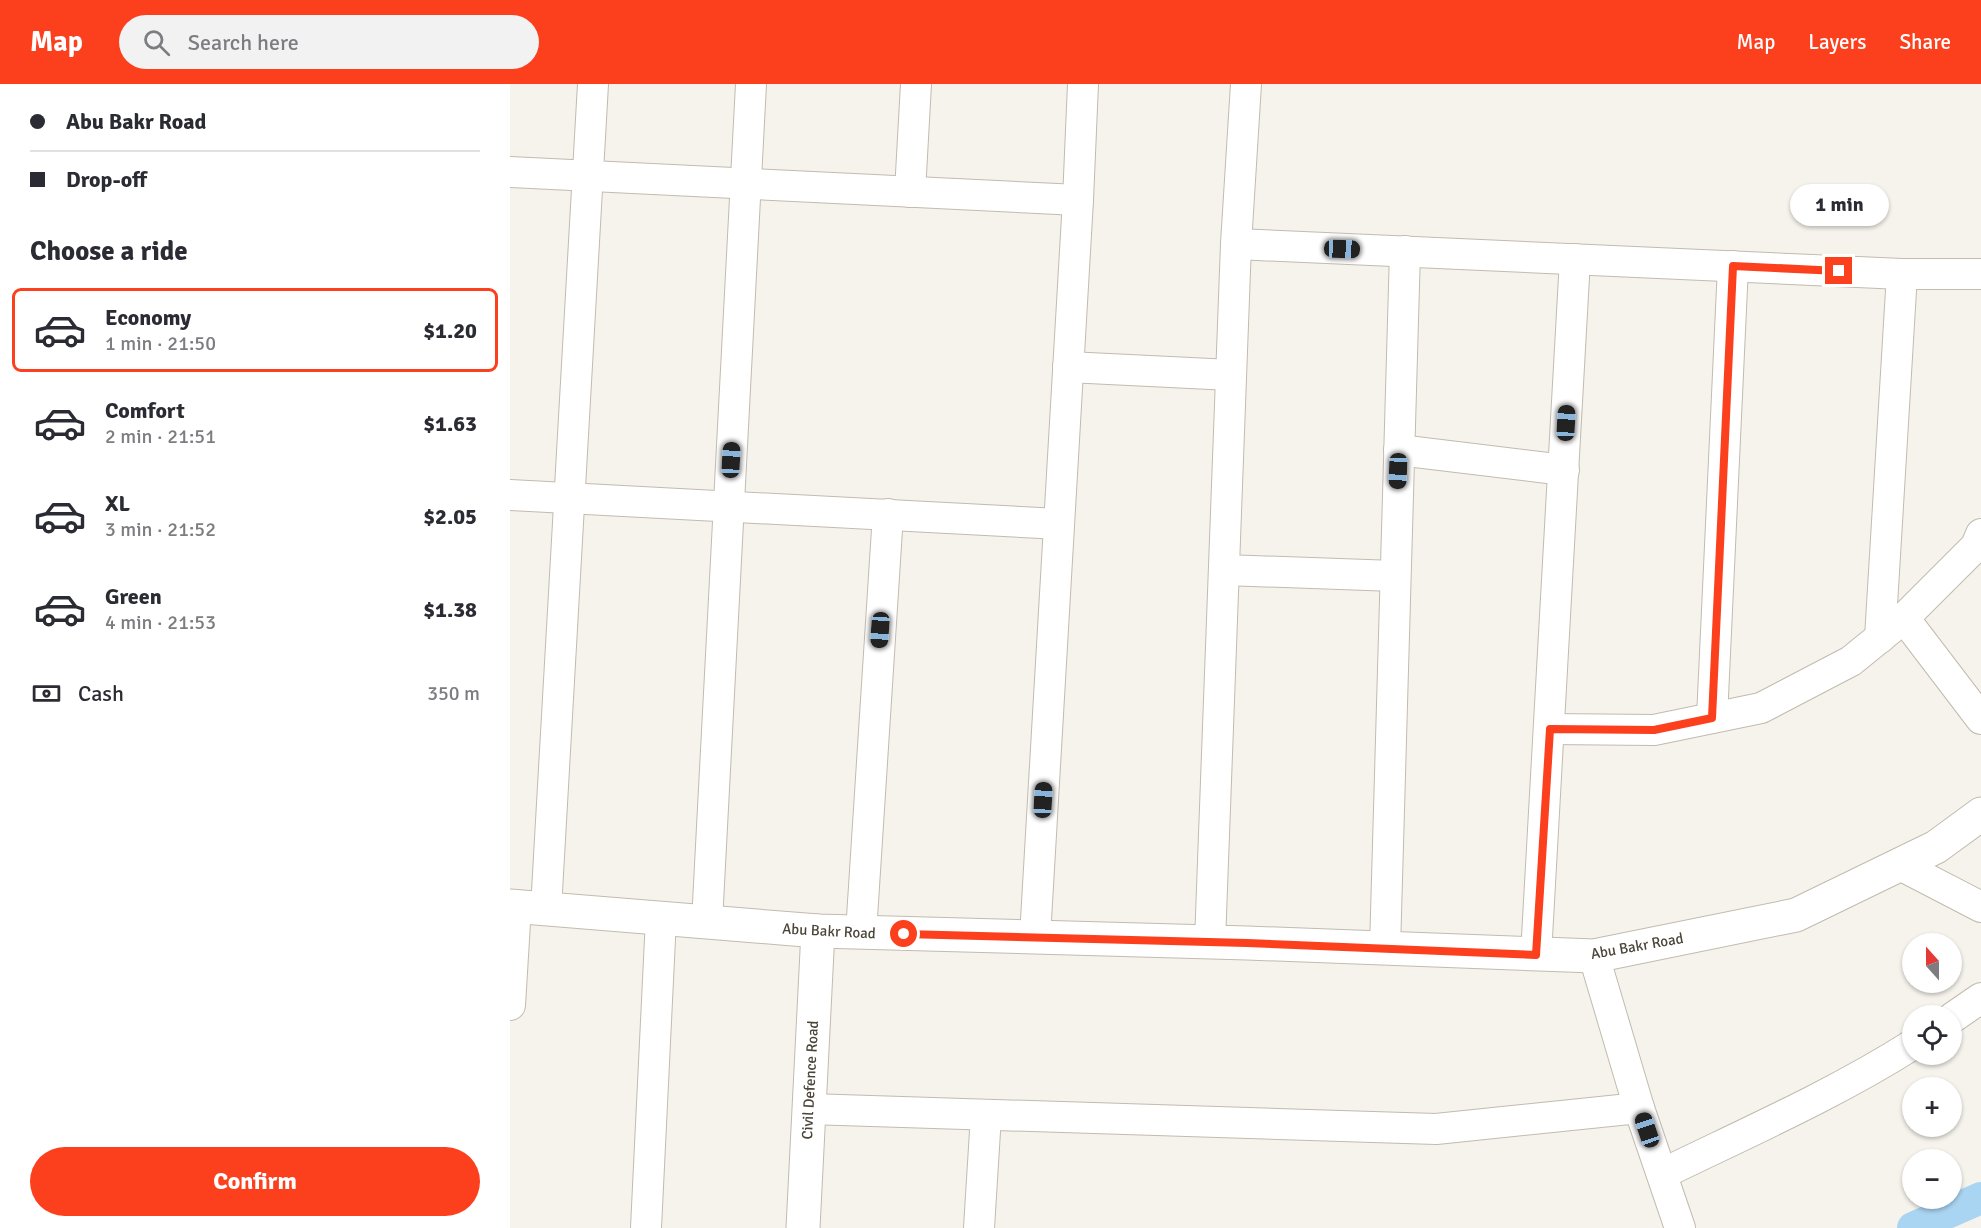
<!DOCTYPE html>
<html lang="en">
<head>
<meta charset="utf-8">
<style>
  body { margin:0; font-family:Signika,sans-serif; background:#f2f2f3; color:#2b2b33; height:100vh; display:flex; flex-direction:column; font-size:22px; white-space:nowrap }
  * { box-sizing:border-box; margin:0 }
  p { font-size:20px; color:#7c7c81 }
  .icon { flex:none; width:33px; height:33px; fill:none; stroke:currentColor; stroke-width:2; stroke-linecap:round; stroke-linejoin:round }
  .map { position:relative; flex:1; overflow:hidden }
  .panel { display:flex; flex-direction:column; background:#fff; width:510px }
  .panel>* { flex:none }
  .guide { display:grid; align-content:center; height:132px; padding:0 30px; background:#fff }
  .needle { width:39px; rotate:339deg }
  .buttons { position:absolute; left:1392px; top:849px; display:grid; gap:12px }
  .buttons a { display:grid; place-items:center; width:60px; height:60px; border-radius:50%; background:#fff; box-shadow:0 2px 4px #0004; font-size:30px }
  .end { position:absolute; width:27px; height:27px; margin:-14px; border:8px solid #fc3f1d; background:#fff; box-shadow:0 0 0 3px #fff }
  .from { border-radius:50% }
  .bubble { position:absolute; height:42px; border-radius:21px; background:#fff; box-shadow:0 2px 4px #0004; font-size:20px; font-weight:700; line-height:42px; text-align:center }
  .car { position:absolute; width:18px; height:36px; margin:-18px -9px; border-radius:8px; box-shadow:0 0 4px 2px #0007; background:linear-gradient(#222 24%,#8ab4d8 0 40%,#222 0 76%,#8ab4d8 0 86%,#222 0) }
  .guide b { display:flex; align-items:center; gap:21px; height:57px; font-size:22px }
  .guide b+b { border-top:2px solid #e1e1e2 }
  .guide i { width:15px; height:15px; background:#2b2b33 }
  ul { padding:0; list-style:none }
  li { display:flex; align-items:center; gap:18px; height:84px; margin:0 12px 9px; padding:0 18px; border:3px solid transparent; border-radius:9px }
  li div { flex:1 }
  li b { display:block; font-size:22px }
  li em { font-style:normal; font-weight:700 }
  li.current { border-color:#fc3f1d }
  li>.icon { width:54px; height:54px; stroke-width:1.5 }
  h2 { padding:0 30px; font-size:27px; line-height:72px }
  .pay { display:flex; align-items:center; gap:15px; height:66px; padding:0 30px; font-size:22px }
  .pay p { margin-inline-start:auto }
  .cta { display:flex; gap:12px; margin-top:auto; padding:12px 30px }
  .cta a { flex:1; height:69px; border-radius:36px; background:#fc3f1d; color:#fff; font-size:24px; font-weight:700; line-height:69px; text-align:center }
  header { display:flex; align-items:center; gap:36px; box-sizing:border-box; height:84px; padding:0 30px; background:#fc3f1d; color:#fff }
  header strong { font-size:28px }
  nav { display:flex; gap:33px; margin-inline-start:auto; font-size:21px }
  .search { width:420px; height:54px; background:#f2f2f3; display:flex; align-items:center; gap:15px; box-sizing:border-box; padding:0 21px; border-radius:33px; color:#7c7c81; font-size:22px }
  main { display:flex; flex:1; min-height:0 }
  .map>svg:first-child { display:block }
</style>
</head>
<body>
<header>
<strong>Map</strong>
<div class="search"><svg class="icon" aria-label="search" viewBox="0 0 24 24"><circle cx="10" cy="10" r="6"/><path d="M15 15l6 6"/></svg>Search here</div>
<nav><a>Map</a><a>Layers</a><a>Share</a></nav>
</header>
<main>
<section class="panel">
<div class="guide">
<b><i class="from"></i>Abu Bakr Road</b>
<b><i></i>Drop-off</b>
</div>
<h2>Choose a ride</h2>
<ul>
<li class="current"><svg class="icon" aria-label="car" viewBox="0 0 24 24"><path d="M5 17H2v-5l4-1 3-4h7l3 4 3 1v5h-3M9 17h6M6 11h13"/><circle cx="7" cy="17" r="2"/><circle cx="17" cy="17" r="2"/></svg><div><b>Economy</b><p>1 min · 21:50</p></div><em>$1.20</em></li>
<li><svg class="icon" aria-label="car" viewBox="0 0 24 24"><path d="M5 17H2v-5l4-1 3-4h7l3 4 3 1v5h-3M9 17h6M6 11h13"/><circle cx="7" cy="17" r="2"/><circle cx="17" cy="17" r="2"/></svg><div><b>Comfort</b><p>2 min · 21:51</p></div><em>$1.63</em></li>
<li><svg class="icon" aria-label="car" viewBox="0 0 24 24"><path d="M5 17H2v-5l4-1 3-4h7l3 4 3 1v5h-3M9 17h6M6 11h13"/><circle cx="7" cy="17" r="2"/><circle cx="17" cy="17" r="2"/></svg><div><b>XL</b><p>3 min · 21:52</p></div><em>$2.05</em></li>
<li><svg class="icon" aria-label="car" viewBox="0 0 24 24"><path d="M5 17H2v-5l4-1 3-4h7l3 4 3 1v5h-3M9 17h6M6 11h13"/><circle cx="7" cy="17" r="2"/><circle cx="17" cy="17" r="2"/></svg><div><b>Green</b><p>4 min · 21:53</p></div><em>$1.38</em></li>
</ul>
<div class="pay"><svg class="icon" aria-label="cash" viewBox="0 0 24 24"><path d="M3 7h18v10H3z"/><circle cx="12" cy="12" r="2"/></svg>Cash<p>350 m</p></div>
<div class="cta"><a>Confirm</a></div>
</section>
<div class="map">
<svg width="1471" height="1144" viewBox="0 0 1471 1144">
  <rect width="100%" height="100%" fill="#f6f3ec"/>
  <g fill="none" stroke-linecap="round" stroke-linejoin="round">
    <path stroke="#a9d4f2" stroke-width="32" d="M1403 1144 1471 1114"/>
    <g stroke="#c2bbae" stroke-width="32">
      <g id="minor">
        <path d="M0 88 568 116"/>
        <path d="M400 108 406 0"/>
        <path d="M726 160 1392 190H1471"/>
        <path d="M558 283 721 291"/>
        <path d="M889 366 1054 386"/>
        <path d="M0 411 549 440"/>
        <path d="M714 486 885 492"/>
        <path d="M1394 534 1471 635"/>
        <path d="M1370 554 1392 190"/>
        <path d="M1202 634 1223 182"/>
        <path d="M1040 645 1144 646 1251 624 1341 577 1394 534 1466 462 1471 450"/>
        <path d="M1390 781 1471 823"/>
        <path d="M36 825 83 0"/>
        <path d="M197 838 241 0"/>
        <path d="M351 849 378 430"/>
        <path d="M525 853 568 116 573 0"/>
        <path d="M700 858 726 160 736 0"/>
        <path d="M875 865 895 167"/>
        <path d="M1026 871 1065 175"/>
        <path d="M1084 872 1129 1024 1170 1144"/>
        <path d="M0 921 6 822"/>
        <path d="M1442 934 1471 914"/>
        <path d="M299 1025 926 1045 1129 1024"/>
        <path d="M1152 1090C1236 1049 1323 1011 1402 961"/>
        <path d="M136 1144 151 834"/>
        <path d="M469 1144 476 1031"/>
      </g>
    </g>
    <g stroke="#c2bbae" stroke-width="35">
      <g id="tertiary">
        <path d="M0 822 308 847 737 859 1084 872 1286 831 1426 763 1471 730"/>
        <path d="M293 1144 308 847"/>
      </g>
    </g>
    <use href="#minor" stroke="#fff" stroke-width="30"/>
    <use href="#tertiary" stroke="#fff" stroke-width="33"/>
  </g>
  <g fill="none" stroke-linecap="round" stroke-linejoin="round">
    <path stroke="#fc3f1d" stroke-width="8" d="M394 850 737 859 1026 871 1040 645 1144 646 1202 634 1223 182 1329 187"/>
  </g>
  <g text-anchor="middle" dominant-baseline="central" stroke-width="4.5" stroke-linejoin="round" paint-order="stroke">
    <g font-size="15" fill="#4b4439" stroke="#fff">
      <text transform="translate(319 847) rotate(3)">Abu Bakr Road</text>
      <text transform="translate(1127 862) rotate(-10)">Abu Bakr Road</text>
      <text transform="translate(300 996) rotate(-87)">Civil Defence Road</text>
    </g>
  </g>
</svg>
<div class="buttons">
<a><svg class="needle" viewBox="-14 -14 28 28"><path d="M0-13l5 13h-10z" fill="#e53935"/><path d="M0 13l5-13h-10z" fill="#7c7c81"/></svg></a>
<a><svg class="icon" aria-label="locate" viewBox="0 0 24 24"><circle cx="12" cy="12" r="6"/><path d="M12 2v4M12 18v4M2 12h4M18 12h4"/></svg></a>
<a>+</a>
<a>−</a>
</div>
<i class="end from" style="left:394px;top:850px"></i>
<i class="end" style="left:1329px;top:187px"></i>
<div class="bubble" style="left:1280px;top:100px;width:99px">1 min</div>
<i class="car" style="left:832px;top:165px;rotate:92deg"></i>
<i class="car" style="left:1056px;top:339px;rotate:3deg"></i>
<i class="car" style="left:221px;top:376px;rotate:3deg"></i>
<i class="car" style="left:888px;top:387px;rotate:182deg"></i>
<i class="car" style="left:370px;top:546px;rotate:184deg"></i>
<i class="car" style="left:533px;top:716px;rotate:3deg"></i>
<i class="car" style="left:1137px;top:1046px;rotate:341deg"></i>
</div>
</main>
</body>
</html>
